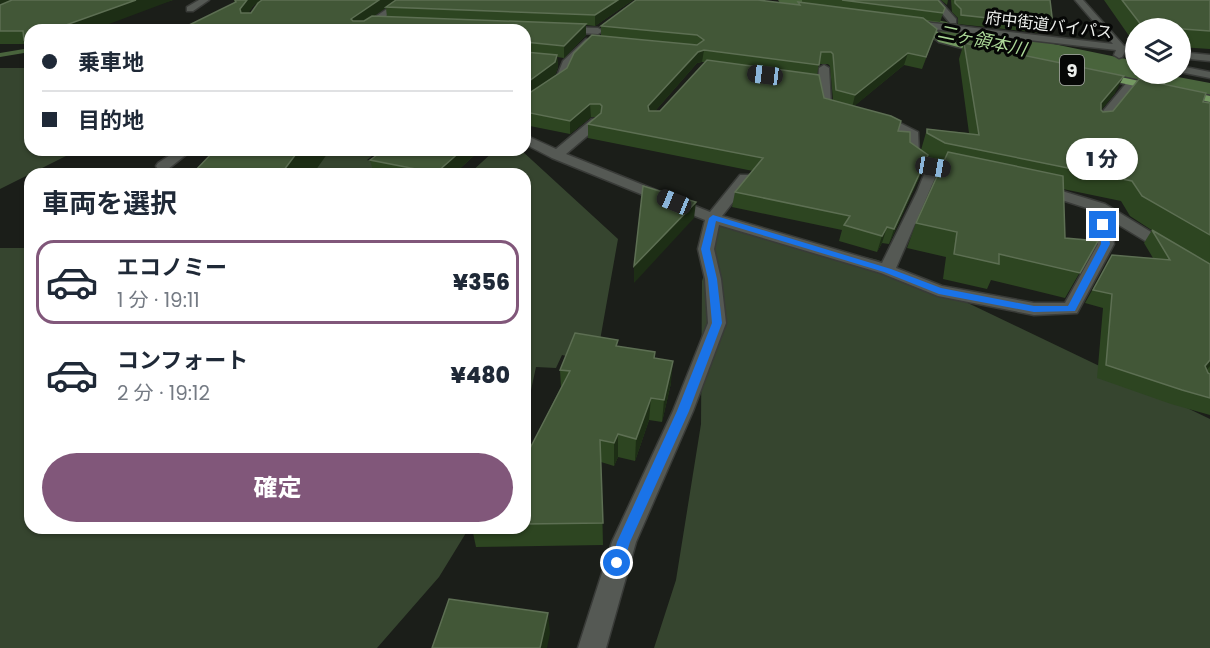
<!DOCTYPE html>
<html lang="ja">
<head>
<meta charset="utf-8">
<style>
  body { margin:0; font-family:Poppins,"Noto Sans JP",sans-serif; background:#f2f2f3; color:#1f2937; height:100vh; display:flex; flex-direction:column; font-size:22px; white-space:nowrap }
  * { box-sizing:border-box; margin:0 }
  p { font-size:20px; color:#747a83 }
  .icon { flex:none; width:33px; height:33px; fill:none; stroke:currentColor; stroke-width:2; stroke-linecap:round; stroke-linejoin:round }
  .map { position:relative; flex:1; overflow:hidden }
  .details { position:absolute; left:24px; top:168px; width:507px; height:366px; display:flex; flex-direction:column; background:#fff; border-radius:18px; box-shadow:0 2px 4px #0004 }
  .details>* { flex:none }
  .guide { position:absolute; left:24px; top:24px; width:507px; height:132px; border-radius:18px; box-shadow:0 2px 4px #0004; display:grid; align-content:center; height:132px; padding:0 18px; background:#fff }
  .tools { position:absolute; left:1125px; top:18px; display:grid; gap:12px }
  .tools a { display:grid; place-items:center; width:66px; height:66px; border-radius:50%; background:#fff; box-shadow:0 2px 4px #0004; font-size:30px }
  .end { position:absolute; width:27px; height:27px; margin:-14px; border:8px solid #1a73e8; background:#fff; box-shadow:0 0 0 3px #fff }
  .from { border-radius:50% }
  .bubble { position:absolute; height:42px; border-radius:21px; background:#fff; box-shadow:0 2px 4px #0004; font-size:20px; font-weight:800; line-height:42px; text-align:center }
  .car { position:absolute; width:18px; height:36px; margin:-18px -9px; border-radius:8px; box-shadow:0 0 4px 2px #0007; background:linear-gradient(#222 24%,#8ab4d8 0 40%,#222 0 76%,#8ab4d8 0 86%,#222 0) }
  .guide b { display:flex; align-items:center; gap:21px; height:57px; font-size:22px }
  .guide b+b { border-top:2px solid #e0e1e3 }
  .guide i { width:15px; height:15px; background:#1f2937 }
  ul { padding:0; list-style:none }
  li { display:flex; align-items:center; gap:18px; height:84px; margin:0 12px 9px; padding:0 6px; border:3px solid transparent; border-radius:18px }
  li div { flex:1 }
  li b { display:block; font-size:22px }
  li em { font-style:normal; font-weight:800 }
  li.current { border-color:#81577a }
  li>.icon { width:54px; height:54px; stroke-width:1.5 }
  h2 { padding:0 18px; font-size:27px; line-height:72px }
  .cta { display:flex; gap:12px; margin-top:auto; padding:12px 18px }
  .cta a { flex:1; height:69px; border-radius:36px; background:#81577a; color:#fff; font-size:24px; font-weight:800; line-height:69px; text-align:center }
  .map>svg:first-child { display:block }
</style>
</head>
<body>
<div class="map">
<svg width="1210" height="648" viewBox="0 0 1210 648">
  <rect width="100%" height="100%" fill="#1b1e19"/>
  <g fill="#36452f">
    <path d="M0 68H30V150H78L0 189Z"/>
    <path d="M326 150H379L367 160 410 174H313Z"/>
    <path d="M495 150H521L618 239 596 363 562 355 556 368 536 367 525 418V174H469Z"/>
    <path d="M720 222 878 260 1210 419V648H654L676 580 701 424 702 281Z"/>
    <path d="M0 248H30V528H469L439 577 377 648H0Z"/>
  </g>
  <path fill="#49643c" d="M977 38 1135 68 1136 74H1162L1210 83V95L969 44Z"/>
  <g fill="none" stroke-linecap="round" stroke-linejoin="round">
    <path fill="#49643c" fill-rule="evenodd" d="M30 48V52L0 57V53Z"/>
    <path fill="#49643c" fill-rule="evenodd" d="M778 0H840L1136 61V74H1156L1150 82 1136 85 794 9 783 7Z"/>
    <g stroke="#393b38" stroke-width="3">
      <g id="minor">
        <path d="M199 0H209L193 11H187V7Z"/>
        <path d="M400 0H409L366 30H356Z"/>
        <path d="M931 0H939L956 19V23H950Z"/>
        <path d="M1075 0H1083L1124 46 1136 47V53L1125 52 1122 57 1119 58 1114 55 1116 50 924 28 920 25 924 22 1113 44Z"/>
        <path d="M563 27 598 28 603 31 598 34 560 32 559 30Z"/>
        <path d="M586 39 594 41 572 64 566 79 525 108V100L557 76 563 61Z"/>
        <path d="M1180 52 1210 55V61L1180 58Z"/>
        <path d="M824 65 829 68 831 105 844 109V113H836L820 107 818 84 819 68Z"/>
        <path d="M1180 66 1210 72V78L1180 72Z"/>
        <path d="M1132 80 1137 83 1102 128H1094V122L1128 81Z"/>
        <path d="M876 116 896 121 918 132 919 153C936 163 952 165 970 169L972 172 965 176 938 171 896 268 942 286 1034 303H1065L1098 244 1093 210 1037 192 1035 189 1037 186 1042 185 1105 204 1210 268V280L1109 219 1114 244 1077 313 1034 315 938 296 881 273 719 225 714 249 721 279 726 323 693 411 636 542 606 648H578L612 542 673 411 708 323 705 279 698 249 705 220 552 158 525 144V135L556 149 592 119H600V125L566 154 710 212 740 175H750L752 178 722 216 882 263 917 192 927 167 907 154 908 137 888 127 872 122 870 120Z"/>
        <path d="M178 150H192L168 169H158L156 166 158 163Z"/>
      </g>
    </g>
    <g stroke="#393b38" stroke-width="3">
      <g id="major">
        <path d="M915 21 927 23 945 38 990 51 985 54 939 42 921 27 912 26 911 24Z"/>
        <path d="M1097 72 1210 96V102L1093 77 1092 75Z"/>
      </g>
    </g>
    <use href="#minor" fill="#555954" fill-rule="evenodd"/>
    <use href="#major" fill="#749962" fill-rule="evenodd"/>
  </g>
  <g fill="#2d4521" fill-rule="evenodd">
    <path d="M0 0H173L26 44H0Z"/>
    <path d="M234 0H262L253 6 248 13H251L258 3 633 0 595 26 586 25V35L564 58 557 57 558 67 555 75 536 89 567 68 601 36V26L798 5V2H802V0H938L945 8 940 22 925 20 933 40 922 69 904 65 854 106 901 121 898 131 910 142 921 150 927 129 969 133 959 59 964 43 1115 93 1101 110 1103 112 1203 102 1210 103V373H1208L1210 374V415L1171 404 1097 378 1103 308 1085 303 1112 255 1153 258 1144 243 1152 230 1153 231 1130 216 1121 201 1063 189 1065 238 1098 241 1065 298 991 280 987 289 943 279 946 257 907 248 916 223 943 163 938 162 928 156 923 169 889 244 882 243 877 252 839 241 842 230 732 207 735 192 753 171 588 138V124L597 117H591L570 134 525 125V30H179L235 3ZM386 8 387 17 373 16ZM702 62H705L660 111H655L697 63ZM819 64H828L830 66 833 100 824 98 817 75Z"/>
    <path d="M941 0H948L947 5Z"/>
    <path d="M951 0H1050L1053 25 1049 34 958 24V18L952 12Z"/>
    <path d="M1104 0H1210V49L1180 47V28H1136V43H1134Z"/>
    <path d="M384 150H480L454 174H374L370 160Z"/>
    <path d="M618 340 617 346 655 352V358L671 383 662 422 649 420 635 461 618 457 614 466 601 462 603 545 476 547 472 528H525V458L561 387 560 370Z"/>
  </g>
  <g fill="#1d2e15">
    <path d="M0 0H24L0 11Z"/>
    <path d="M129 0H173L93 30H52Z"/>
    <path d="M247 0H262L253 6 244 20 240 9Z"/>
    <path d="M379 0H397L354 30 351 19Z"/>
    <path d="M618 0H633L595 26V15Z"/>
    <path d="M586 24V35L564 58V46Z"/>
    <path d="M30 38V50L24 40Z"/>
    <path d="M704 50 702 62 697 63 648 119V106L698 52Z"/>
    <path d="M908 53 904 65 852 108 855 95Z"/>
    <path d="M557 55 558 67 555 75 525 97V84Z"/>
    <path d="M1124 76 1115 93 1092 121 1101 103Z"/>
    <path d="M590 104 591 117 570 134V121Z"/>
    <path d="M299 150H330L313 174H281Z"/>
    <path d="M462 150H480L454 174H436V173Z"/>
    <path d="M928 155 923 169 889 244 894 229Z"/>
    <path d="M696 202 694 218 634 283V266Z"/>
    <path d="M887 227 882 243 877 252 882 236Z"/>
    <path d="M1210 360V366L1205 372 1198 374Z"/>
    <path d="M673 361 671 383 662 422 664 400Z"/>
    <path d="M651 398 649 420 635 461 636 439Z"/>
    <path d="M618 434V457L614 466V443Z"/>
    <path d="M548 613 550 633 547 648H540Z"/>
  </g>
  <g fill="#425737" stroke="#5d6f53" stroke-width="1.5">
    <path d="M12 0H136L52 30H30V38L24 40 23 31H0V5Z"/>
    <path d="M235 0H247L240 9 241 13H251L258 3 262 0H379L351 19 353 21H364L372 16 586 24 564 46 525 42V30H179L236 2Z"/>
    <path d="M396 0H618L595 15 386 7Z"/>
    <path d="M636 0H758L800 5 798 2 923 18 937 29 926 57 908 53 855 95 836 90 833 54 831 52H821L819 65 704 50 698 52 648 106 649 111H660L707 60 819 75 824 98 891 116 901 121 898 131 910 132V142L928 155 894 229 887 227 882 236 844 225 850 216 735 192 763 158 588 124 601 113 602 106 600 104H590L570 121 525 112V96L567 68 574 53 592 35 697 45 704 40 697 35 601 26Z"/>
    <path d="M842 0H938L945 8 943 13Z"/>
    <path d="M955 0H1050L1053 25 961 15V9L955 3Z"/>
    <path d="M1122 0H1210V31L1142 26Z"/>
    <path d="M964 43 1124 76 1101 103V110L1103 112 1113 111 1139 79 1206 93 1203 102 1210 103V235L1142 196 1132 181 945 143 927 133V129L979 135Z"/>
    <path d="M525 52 557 55 555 62 525 84Z"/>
    <path d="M215 150H299L281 174H192Z"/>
    <path d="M384 150H462L436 173 370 160Z"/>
    <path d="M948 152 1063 176 1065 238 1098 241 1080 273 999 254V264L954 254 957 232 916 223Z"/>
    <path d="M643 186 696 202 634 266Z"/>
    <path d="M1152 230 1210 264V360L1205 366 1208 373 1210 374V398L1182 390 1106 365 1112 294 1093 290 1112 255 1170 260Z"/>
    <path d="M575 333 618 340 616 346 655 352 654 358 673 361 664 400 651 398 636 439 618 434 614 443 600 440 603 523 525 524V458L570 371 560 370Z"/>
    <path d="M449 599 548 613 540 648H432Z"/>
  </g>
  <path fill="#1a73e8" d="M713 215 891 269 941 288 1034 306H1068L1101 244 1100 224 1107 225 1110 244 1075 311 1034 312 939 294 884 272 716 221 710 249 717 279 722 323 689 411 630 542 622 568 617 570 613 568 611 563 617 542 677 411 712 323 708 279 701 249 709 218Z"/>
  <g text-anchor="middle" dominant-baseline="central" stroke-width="6" stroke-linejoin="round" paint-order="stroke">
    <g font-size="16" fill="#edefec" stroke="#060706">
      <text transform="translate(1049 25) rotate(7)">府中街道バイパス</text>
    </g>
    <g font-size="18" font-style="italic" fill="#acd998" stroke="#060706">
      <text transform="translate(982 40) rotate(12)">二ヶ領本川</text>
    </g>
    <rect fill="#060706" stroke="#a8a9a7" stroke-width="1.5" x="1060" y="55" width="24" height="30" rx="4.5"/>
    <g font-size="18" font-weight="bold" fill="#edefec">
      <text x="1072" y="70">9</text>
    </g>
  </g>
</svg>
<div class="tools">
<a><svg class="icon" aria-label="layers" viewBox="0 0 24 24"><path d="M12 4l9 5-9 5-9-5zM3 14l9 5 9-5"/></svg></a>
</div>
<i class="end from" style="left:617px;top:563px"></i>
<i class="end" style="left:1103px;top:225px"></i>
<div class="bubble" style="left:1066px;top:138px;width:72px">1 分</div>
<i class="car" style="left:765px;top:75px;rotate:277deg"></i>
<i class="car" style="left:933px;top:167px;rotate:99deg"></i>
<i class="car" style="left:674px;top:202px;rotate:292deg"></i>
<div class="guide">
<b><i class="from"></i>乗車地</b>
<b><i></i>目的地</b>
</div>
<section class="details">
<h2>車両を選択</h2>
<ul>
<li class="current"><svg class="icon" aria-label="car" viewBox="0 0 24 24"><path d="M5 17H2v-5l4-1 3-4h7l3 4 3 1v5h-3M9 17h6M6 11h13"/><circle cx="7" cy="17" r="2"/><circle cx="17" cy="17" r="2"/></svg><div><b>エコノミー</b><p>1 分 · 19:11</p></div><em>¥356</em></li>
<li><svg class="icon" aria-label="car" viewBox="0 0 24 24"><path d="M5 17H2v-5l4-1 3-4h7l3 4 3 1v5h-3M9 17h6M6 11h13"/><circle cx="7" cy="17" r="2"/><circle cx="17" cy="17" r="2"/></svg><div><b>コンフォート</b><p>2 分 · 19:12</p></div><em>¥480</em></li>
</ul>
<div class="cta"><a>確定</a></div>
</section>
</div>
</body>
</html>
